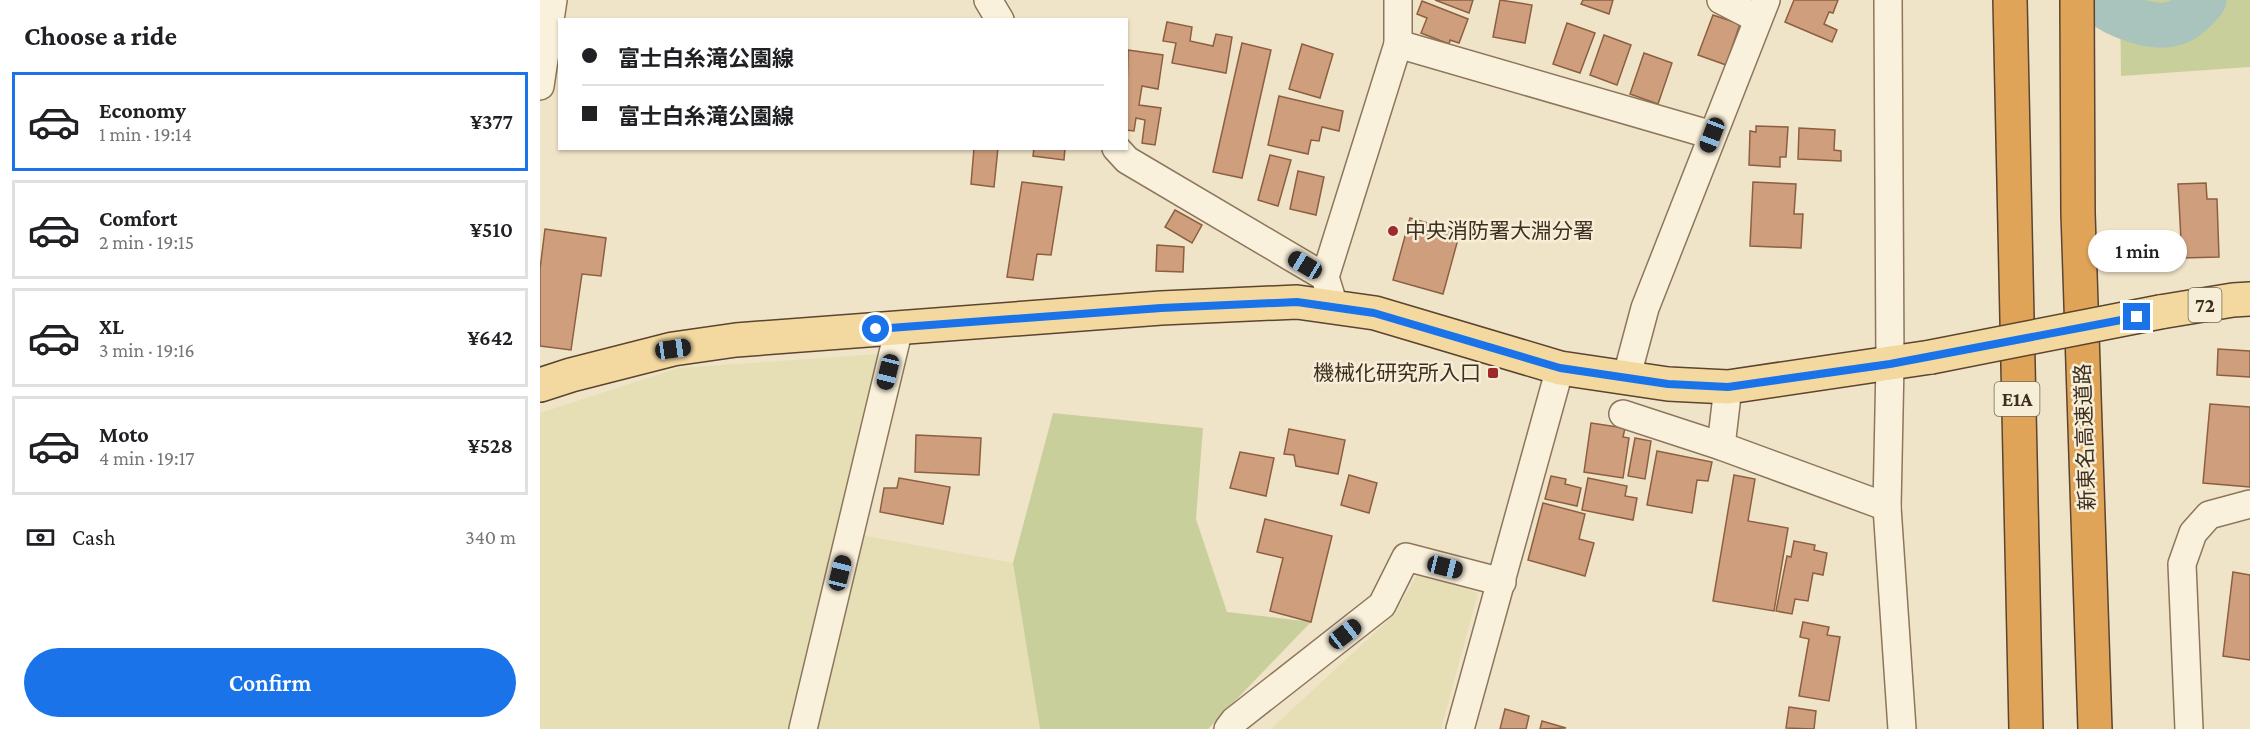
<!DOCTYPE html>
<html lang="en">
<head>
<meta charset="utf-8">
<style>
  body { margin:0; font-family:"Crimson Pro","Noto Sans JP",serif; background:#f6f6f6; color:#202124; height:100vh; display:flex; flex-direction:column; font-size:22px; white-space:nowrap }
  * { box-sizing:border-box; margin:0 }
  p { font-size:20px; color:#757577 }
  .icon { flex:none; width:33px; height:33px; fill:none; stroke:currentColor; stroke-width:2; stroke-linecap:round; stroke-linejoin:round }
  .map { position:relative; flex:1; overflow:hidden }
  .drawer { display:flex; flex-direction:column; background:#fff; width:540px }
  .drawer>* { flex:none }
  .guide { position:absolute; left:18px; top:18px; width:570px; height:132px; border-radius:0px; box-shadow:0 2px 4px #0004; display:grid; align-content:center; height:132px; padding:0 24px; background:#fff }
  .end { position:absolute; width:27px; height:27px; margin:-14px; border:8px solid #1a73e8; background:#fff; box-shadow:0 0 0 3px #fff }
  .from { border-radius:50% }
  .bubble { position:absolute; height:42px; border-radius:21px; background:#fff; box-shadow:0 2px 4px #0004; font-size:20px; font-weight:600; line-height:42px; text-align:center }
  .car { position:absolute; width:18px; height:36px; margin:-18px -9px; border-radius:8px; box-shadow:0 0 4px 2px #0007; background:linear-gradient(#222 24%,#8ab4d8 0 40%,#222 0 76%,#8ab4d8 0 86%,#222 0) }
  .guide b { display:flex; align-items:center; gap:21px; height:57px; font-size:22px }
  .guide b+b { border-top:2px solid #e0e0e0 }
  .guide i { width:15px; height:15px; background:#202124 }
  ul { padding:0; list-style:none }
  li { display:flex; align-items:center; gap:18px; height:99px; margin:0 12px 9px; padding:0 12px; border:3px solid #e0e0e0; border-radius:0px }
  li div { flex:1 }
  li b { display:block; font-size:22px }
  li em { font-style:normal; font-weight:600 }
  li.selected { border-color:#1a73e8 }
  li>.icon { width:54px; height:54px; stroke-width:1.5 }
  h2 { padding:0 24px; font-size:27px; line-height:72px }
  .pay { display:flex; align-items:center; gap:15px; height:66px; padding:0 24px; font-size:22px }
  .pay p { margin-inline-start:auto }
  .button { display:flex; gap:12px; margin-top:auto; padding:12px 24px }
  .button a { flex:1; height:69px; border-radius:36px; background:#1a73e8; color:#fff; font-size:24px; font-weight:600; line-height:69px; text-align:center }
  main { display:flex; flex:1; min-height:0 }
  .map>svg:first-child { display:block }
</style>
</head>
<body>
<main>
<section class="drawer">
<h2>Choose a ride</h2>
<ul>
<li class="selected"><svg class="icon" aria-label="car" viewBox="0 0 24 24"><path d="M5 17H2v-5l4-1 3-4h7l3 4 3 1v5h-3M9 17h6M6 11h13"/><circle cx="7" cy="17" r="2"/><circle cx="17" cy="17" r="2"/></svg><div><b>Economy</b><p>1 min · 19:14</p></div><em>¥377</em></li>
<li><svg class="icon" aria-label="car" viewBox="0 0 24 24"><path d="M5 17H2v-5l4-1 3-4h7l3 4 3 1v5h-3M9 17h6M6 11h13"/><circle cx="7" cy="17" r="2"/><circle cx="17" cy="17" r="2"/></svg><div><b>Comfort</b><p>2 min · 19:15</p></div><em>¥510</em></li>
<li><svg class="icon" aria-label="car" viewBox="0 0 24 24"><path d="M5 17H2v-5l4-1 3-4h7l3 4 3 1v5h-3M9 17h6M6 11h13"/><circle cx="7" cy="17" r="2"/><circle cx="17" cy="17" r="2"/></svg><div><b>XL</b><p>3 min · 19:16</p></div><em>¥642</em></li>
<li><svg class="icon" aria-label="car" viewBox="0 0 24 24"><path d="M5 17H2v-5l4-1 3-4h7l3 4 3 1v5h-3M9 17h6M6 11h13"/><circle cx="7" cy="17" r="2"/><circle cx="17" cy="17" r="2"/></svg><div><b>Moto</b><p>4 min · 19:17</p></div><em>¥528</em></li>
</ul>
<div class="pay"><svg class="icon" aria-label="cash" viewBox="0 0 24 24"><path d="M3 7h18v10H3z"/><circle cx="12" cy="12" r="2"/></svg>Cash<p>340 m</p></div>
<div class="button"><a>Confirm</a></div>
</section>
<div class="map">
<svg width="1710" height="729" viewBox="0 0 1710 729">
  <rect width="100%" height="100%" fill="#f0e4c8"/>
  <g fill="#e6deb5">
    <path d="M339 354 299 531 473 563 500 729H0V413L138 368Z"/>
    <path d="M878 573 938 593 901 729H731L855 614Z"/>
  </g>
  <g fill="#c9cf9b">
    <path d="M1580 0H1710V67L1581 76Z"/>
    <path d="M513 413 663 428 656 519 687 612 771 622 668 729H500L473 563Z"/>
  </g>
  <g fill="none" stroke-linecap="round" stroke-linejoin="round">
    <path stroke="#a9c4bc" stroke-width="45" d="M1556 0C1576 16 1619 35 1644 19 1652 14 1658 7 1664 0"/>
  </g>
  <g fill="#cf9f7d" stroke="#8d5f41" stroke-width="1.5">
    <path d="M895 0H933L929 13Z"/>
    <path d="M960 0 992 5 985 43 953 37Z"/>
    <path d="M1043 0H1073L1069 14 1041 4Z"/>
    <path d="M1254 0H1298L1293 13 1289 12 1284 24 1297 30 1292 42 1245 22Z"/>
    <path d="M882 1 928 19 919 43 910 40 909 44 881 33 887 18 877 14Z"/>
    <path d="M1173 15 1200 24 1186 65 1158 55Z"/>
    <path d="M627 22 652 27 650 41 673 46 676 34 692 37 686 73 632 63 636 43 623 41Z"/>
    <path d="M1027 23 1055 33 1040 73 1013 64Z"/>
    <path d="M1064 35 1091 45 1077 85 1050 75Z"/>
    <path d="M702 43 731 50 702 178 673 172Z"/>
    <path d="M762 44 793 54 780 98 749 89Z"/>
    <path d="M588 50 623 55 618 89 602 86 599 105 621 108 615 145 602 143 605 120 596 118 594 131 586 130Z"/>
    <path d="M1104 53 1132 63 1118 104 1090 94Z"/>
    <path d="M739 96 803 111 799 131 782 127 779 141 771 140 768 154 728 145Z"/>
    <path d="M1216 126 1248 127 1246 157H1240V167L1209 165 1210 131 1216 132Z"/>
    <path d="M1259 128 1295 130 1294 150 1301 151V161L1258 159Z"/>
    <path d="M434 148H458L454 187 431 184Z"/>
    <path d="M494 148H525L524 160 493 156Z"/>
    <path d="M730 155 751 160 738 206 718 200Z"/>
    <path d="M758 171 784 177 776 215 750 209Z"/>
    <path d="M482 182 522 187 511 255 497 254 493 280 467 277Z"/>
    <path d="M1213 182 1256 184 1254 214H1263L1261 248 1210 246Z"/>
    <path d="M1666 183 1667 199H1677L1679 257 1642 258 1638 184Z"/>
    <path d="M635 210 662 225 652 243 625 227Z"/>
    <path d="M870 218 920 232 903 294 853 280Z"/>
    <path d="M5 229 66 238 61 276 42 274 31 350 0 346V269Z"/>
    <path d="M617 245 644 247 643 272 616 271Z"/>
    <path d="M1678 349 1710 351V377L1677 375Z"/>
    <path d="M1670 404 1710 407V487L1663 483Z"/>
    <path d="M1051 423 1085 428 1083 437 1089 438 1083 478 1044 472Z"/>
    <path d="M749 429 805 440 798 474 756 466 754 455 744 454Z"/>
    <path d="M376 435 441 438 439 475 375 472Z"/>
    <path d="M1095 438 1111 441 1105 479 1088 476Z"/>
    <path d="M1117 451 1172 462 1168 481 1157 480 1152 513 1107 505Z"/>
    <path d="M700 452 734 458 726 496 690 488Z"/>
    <path d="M809 475 837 483 829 513 801 505Z"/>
    <path d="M1194 475 1215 479 1208 521 1248 528 1234 611 1173 601Z"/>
    <path d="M1011 476 1026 479 1025 484 1041 488 1037 506 1005 499Z"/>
    <path d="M359 478 410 487 403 524 340 512 344 488H357Z"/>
    <path d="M1048 478 1087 486 1085 496 1097 498 1093 520 1042 510Z"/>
    <path d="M1003 503 1045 514 1039 539 1054 543 1045 576 988 560Z"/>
    <path d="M725 519 792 536 771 622 730 611 743 558 717 552Z"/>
    <path d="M1254 541 1275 545 1274 550 1287 553 1283 575 1273 573 1268 601 1255 599 1252 614 1236 611 1247 556 1251 557Z"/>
    <path d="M1693 572 1710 575V660L1683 656Z"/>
    <path d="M1263 622 1289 627 1287 635 1300 637 1289 701 1259 696 1269 639 1260 637Z"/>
    <path d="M1249 707 1276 711 1274 729 1246 728Z"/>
    <path d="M965 709 989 716 986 729H960Z"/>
    <path d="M1002 721 1026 728 1000 729Z"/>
  </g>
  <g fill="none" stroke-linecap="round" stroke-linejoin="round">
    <g stroke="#8d765c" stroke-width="30">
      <g id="minor">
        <path d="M448 0 460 20"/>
        <path d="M858 0V44L1172 135"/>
        <path d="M1181 0 1218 19"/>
        <path d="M1348 0 1350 364 1347 507 1362 729"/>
        <path d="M0 86 13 0"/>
        <path d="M576 148 587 160 785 277 794 306"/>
        <path d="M785 277 858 44"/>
        <path d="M1086 379 1105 308 1226 0"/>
        <path d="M1083 414 1181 446 1347 507"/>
        <path d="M1181 446 1188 387"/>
        <path d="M263 729 359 328"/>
        <path d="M688 729 694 721 842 605 866 557 962 582"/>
        <path d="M920 729 1020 368"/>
        <path d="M1649 729 1642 564 1653 533 1669 515 1710 504"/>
      </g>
    </g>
    <g stroke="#5b4430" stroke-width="36">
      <g id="major">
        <path d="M1620 312 1693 300 1710 299"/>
        <path d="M0 385 31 375 133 349 196 340 621 308 757 302 835 313 1020 368 1128 384 1188 387 1391 357"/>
      </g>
    </g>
    <g stroke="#5b4430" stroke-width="36">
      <g id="highway">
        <path d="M1470 0 1486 729"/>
        <path d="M1537 0 1538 213 1555 729"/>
      </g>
    </g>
    <use href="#minor" stroke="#faf1dc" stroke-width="27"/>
    <use href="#major" stroke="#f3d9a0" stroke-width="33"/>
    <use href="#highway" stroke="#e0a458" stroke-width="33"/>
    <g stroke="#5b4430" stroke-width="36" stroke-linecap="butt">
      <path id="major-bridge" d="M1391 357 1620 312"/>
    </g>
    <use href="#major-bridge" stroke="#f3d9a0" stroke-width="33"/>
  </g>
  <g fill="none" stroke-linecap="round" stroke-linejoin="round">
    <path stroke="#1a73e8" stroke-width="8" d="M336 329 621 308 757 302 834 313 1020 368 1128 384 1188 387 1350 364 1597 317"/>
  </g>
  <g fill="#9e2a2b" stroke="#f7eed8" stroke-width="2">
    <circle cx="853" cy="231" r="6"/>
    <rect x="947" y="367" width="12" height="12" rx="3"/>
  </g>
  <g text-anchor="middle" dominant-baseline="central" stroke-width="5" stroke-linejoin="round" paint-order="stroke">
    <g fill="#f7eed8" stroke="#756857" stroke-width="1.5">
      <rect x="1648.5" y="288" width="33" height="34" rx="4.5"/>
      <rect x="1454.5" y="382" width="45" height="34" rx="4.5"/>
    </g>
    <g font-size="20" font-weight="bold" fill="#3d2e20">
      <text x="1665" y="305">72</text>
      <text x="1477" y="399">E1A</text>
    </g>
    <g font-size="21" fill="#3d2e20" stroke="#f7eed8" text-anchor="start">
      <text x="865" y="231">中央消防署大淵分署</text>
      <text x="941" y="373" text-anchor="end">機械化研究所入口</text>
    </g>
    <g font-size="21" fill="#3d2e20" stroke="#f7eed8">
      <text transform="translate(1545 437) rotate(-92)">新東名高速道路</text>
    </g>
  </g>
</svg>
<i class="end from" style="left:336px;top:329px"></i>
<i class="end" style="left:1597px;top:317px"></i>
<div class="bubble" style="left:1548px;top:230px;width:99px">1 min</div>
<i class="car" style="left:1172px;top:135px;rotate:201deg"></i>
<i class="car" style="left:765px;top:265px;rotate:301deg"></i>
<i class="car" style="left:133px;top:349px;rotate:82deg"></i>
<i class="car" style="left:348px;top:372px;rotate:194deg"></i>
<i class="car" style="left:905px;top:567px;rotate:104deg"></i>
<i class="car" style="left:300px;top:573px;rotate:14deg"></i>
<i class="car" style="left:805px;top:634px;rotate:52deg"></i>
<div class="guide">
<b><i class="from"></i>富士白糸滝公園線</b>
<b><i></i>富士白糸滝公園線</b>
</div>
</div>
</main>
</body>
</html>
